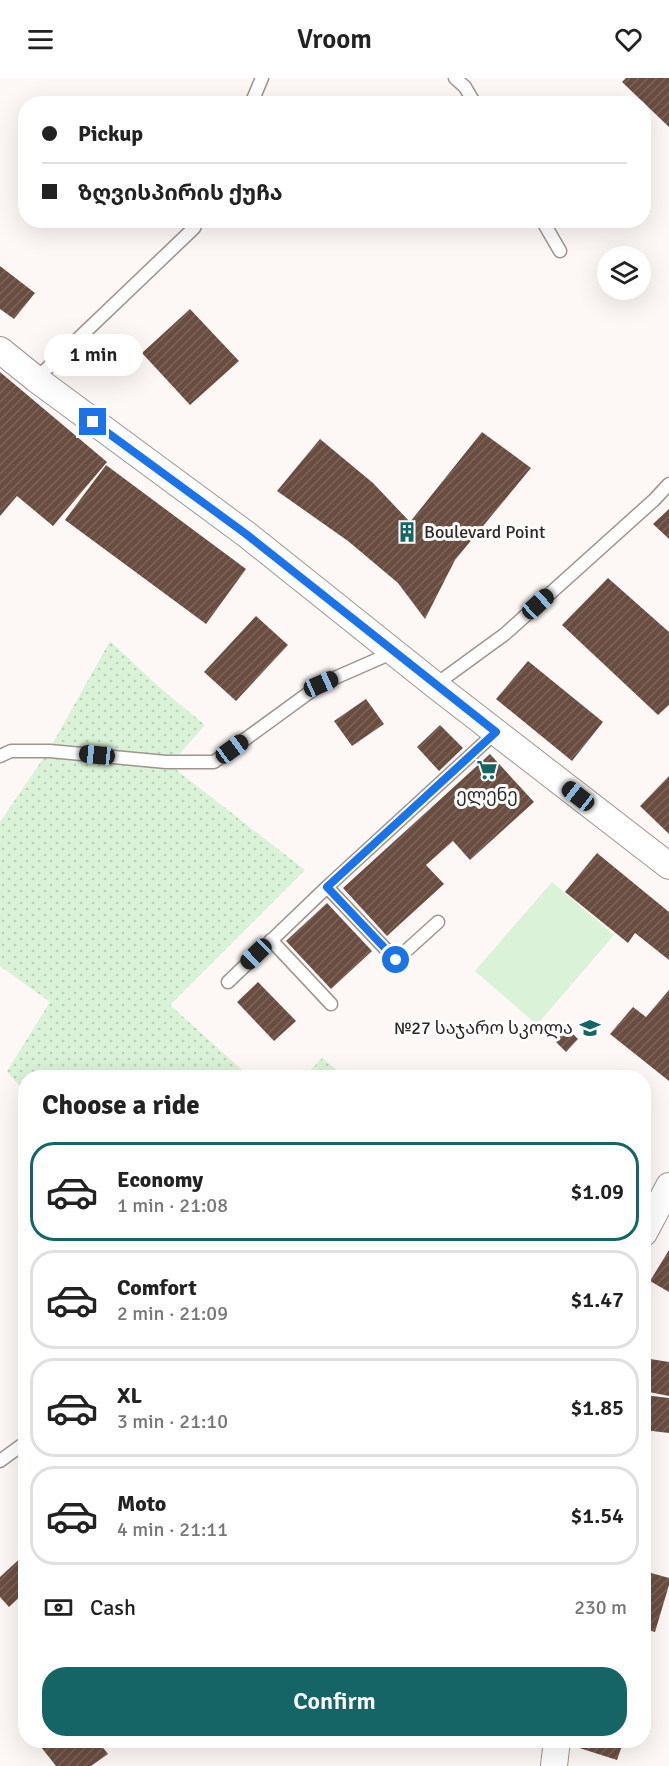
<!DOCTYPE html>
<html lang="en">
<head>
<meta charset="utf-8">
<style>
  body { margin:0; font-family:Signika,"Noto Sans Georgian",sans-serif; background:#f2f2f2; color:#222; height:100vh; display:flex; flex-direction:column; font-size:22px; white-space:nowrap }
  * { box-sizing:border-box; margin:0 }
  p { font-size:20px; color:#767676 }
  .icon { flex:none; width:33px; height:33px; fill:none; stroke:currentColor; stroke-width:2; stroke-linecap:round; stroke-linejoin:round }
  .map { position:relative; flex:1; overflow:hidden }
  .details { position:absolute; left:18px; top:992px; width:633px; height:678px; display:flex; flex-direction:column; background:#fff; border-radius:24px; box-shadow:0 6px 24px #0002 }
  .details>* { flex:none }
  .hud { position:absolute; left:18px; top:18px; width:633px; height:132px; border-radius:24px; box-shadow:0 6px 24px #0002; display:grid; align-content:center; height:132px; padding:0 24px; background:#fff }
  .tools { position:absolute; left:597px; top:168px; display:grid; gap:12px }
  .tools a { display:grid; place-items:center; width:54px; height:54px; border-radius:50%; background:#fff; box-shadow:0 6px 24px #0002; font-size:30px }
  .end { position:absolute; width:27px; height:27px; margin:-14px; border:8px solid #1a73e8; background:#fff; box-shadow:0 0 0 3px #fff }
  .from { border-radius:50% }
  .bubble { position:absolute; height:42px; border-radius:21px; background:#fff; box-shadow:0 6px 24px #0002; font-size:20px; font-weight:600; line-height:42px; text-align:center }
  .car { position:absolute; width:18px; height:36px; margin:-18px -9px; border-radius:8px; box-shadow:0 0 4px 2px #0007; background:linear-gradient(#222 24%,#8ab4d8 0 40%,#222 0 76%,#8ab4d8 0 86%,#222 0) }
  .hud b { display:flex; align-items:center; gap:21px; height:57px; font-size:22px }
  .hud b+b { border-top:2px solid #e0e0e0 }
  .hud i { width:15px; height:15px; background:#222 }
  ul { padding:0; list-style:none }
  li { display:flex; align-items:center; gap:18px; height:99px; margin:0 12px 9px; padding:0 12px; border:3px solid #e0e0e0; border-radius:24px }
  li div { flex:1 }
  li b { display:block; font-size:22px }
  li em { font-style:normal; font-weight:600 }
  li.current { border-color:#166566 }
  li>.icon { width:54px; height:54px; stroke-width:1.5 }
  h2 { padding:0 24px; font-size:27px; line-height:72px }
  .pay { display:flex; align-items:center; gap:15px; height:66px; padding:0 24px; font-size:22px }
  .pay p { margin-inline-start:auto }
  .action { display:flex; gap:12px; margin-top:auto; padding:12px 24px }
  .action a { flex:1; height:69px; border-radius:24px; background:#166566; color:#fff; font-size:24px; font-weight:600; line-height:69px; text-align:center }
  header { display:flex; justify-content:space-between; align-items:center; height:78px; padding:0 24px; background:#fff; font-size:27px; font-weight:600 }
  .map>svg:first-child { display:block }
</style>
</head>
<body>
<header><svg class="icon" aria-label="menu" viewBox="0 0 24 24"><path d="M4 6h16M4 12h16M4 18h16"/></svg>Vroom<svg class="icon" aria-label="heart" viewBox="0 0 24 24"><path d="M12 20l-8-8c-3-5 5-10 8-4 3-6 11-1 8 4z"/></svg></header>
<div class="map">
<svg width="669" height="1688" viewBox="0 0 669 1688">
  <defs>
    <pattern id="grass-dots" width="8" height="8" patternUnits="userSpaceOnUse" patternTransform="scale(1.5)"><rect width="8" height="8" fill="#daf2d8"/><path d="M2 2h.1M6 6h.1" fill="none" stroke="#bbd0b9" stroke-width="1.8" stroke-linecap="round"/></pattern>
    <pattern id="building-hatch" width="6" height="6" patternUnits="userSpaceOnUse" patternTransform="scale(1.5)"><rect width="6" height="6" fill="#6a4d41"/><path d="M-1 1l2-2M0 6l6-6M5 7l2-2" fill="none" stroke="#7b645a"/></pattern>
  </defs>
  <rect width="100%" height="100%" fill="#fdf8f6"/>
  <g fill="url(#grass-dots)">
    <path d="M110 563 159 609 205 647 170 687 305 792 170 927 250 999H26L25 1015 7 993 50 924 0 888V744L49 672Z"/>
    <path d="M322 980 345 999H304Z"/>
  </g>
  <path fill="#daf2d8" d="M552 804 614 857 537 947 475 893Z"/>
  <g fill="url(#building-hatch)">
    <path d="M626 0H669V49L622 4Z"/>
    <path d="M0 188 35 215 14 241 0 231Z"/>
    <path d="M190 231 239 283 190 327 142 275Z"/>
    <path d="M0 294 107 384 53 448 17 418 0 438Z"/>
    <path d="M482 354 531 390 455 482 425 541 398 505 348 463 277 413 320 361 373 405 410 444Z"/>
    <path d="M106 387 246 491 206 546 65 442Z"/>
    <path d="M669 431V461L653 446Z"/>
    <path d="M608 500 669 554V627L658 637 562 547Z"/>
    <path d="M256 538 288 567 236 623 204 594Z"/>
    <path d="M528 583 603 644 572 683 496 621Z"/>
    <path d="M366 621 384 646 352 668 334 643Z"/>
    <path d="M440 647 463 670 439 693 417 669Z"/>
    <path d="M490 676 534 724 470 782 453 763 426 787 444 806 387 858 343 810Z"/>
    <path d="M669 698V756L640 728Z"/>
    <path d="M597 775 669 834V882L635 855 628 865 565 814Z"/>
    <path d="M327 825 372 873 331 911 286 863Z"/>
    <path d="M258 904 296 943 274 963 237 924Z"/>
    <path d="M669 912V1003L610 956 633 929 646 939Z"/>
    <path d="M565 948 578 961 566 974 553 961Z"/>
    <path d="M669 1172V1214L650 1203Z"/>
    <path d="M644 1280 669 1284V1318L644 1313Z"/>
    <path d="M644 1317 669 1320V1355L644 1352Z"/>
    <path d="M26 1475V1513L9 1529 0 1519V1499Z"/>
    <path d="M644 1493 669 1500V1507L655 1554 644 1551Z"/>
    <path d="M50 1662H97L108 1676 91 1688H56L41 1669Z"/>
    <path d="M575 1662H624L617 1682 573 1668Z"/>
  </g>
  <g fill="none" stroke-linecap="round" stroke-linejoin="round">
    <g stroke="#a0948f" stroke-width="15">
      <g id="service">
        <path d="M455 0 465 9 475 26"/>
        <path d="M251 26 262 0"/>
        <path d="M542 142 560 173"/>
        <path d="M36 301 194 150 197 142"/>
        <path d="M435 607 505 556 654 422 669 406"/>
        <path d="M0 678 11 673H50L166 684H214L321 606 394 574"/>
        <path d="M327 809 396 882 438 844"/>
        <path d="M271 862 331 926"/>
        <path d="M228 904 327 809 496 654"/>
        <path d="M0 1383 26 1364"/>
      </g>
    </g>
    <g stroke="#a0948f" stroke-width="28">
      <g id="minor">
        <path d="M0 272 36 301 246 456 435 607 669 788"/>
        <path d="M644 1155 669 1108"/>
        <path d="M554 1688 557 1662"/>
      </g>
    </g>
    <use href="#service" stroke="#fff" stroke-width="12"/>
    <use href="#minor" stroke="#fff" stroke-width="26"/>
  </g>
  <g fill="none" stroke-linecap="round" stroke-linejoin="round">
    <path stroke="#1a73e8" stroke-width="8" d="M93 344 246 456 496 654 327 809 396 882"/>
  </g>
  <defs>
    <g id="building-bare" transform="scale(1.62)"><path d="M-4-6H4V6H1V3H-1V6H-4ZM-2.5-4.3h1.7v1.8h-1.7ZM.8-4.3h1.7v1.8H.8ZM-2.5-1h1.7V.8h-1.7ZM.8-1h1.7V.8H.8Z" fill="#166566" stroke="#fff" stroke-width="2.5" paint-order="stroke"/></g>
    <g id="supermarket-bare" transform="scale(1.62)"><path d="M-6-5.5h2.5l.6 2H6L4.5 2H-2.5L-4.4-4H-6ZM-1.5 3.2a1.3 1.3 0 1 0 .1 0ZM3 3.2a1.3 1.3 0 1 0 .1 0Z" fill="#166566" stroke="#fff" stroke-width="2.5" paint-order="stroke"/></g>
    <g id="school-bare" transform="scale(1.62)"><path d="M0-5L7-2L0 1L-7-2ZM-4 1L0 2.5L4 1V4Q0 6-4 4Z" fill="#166566" stroke="#fff" stroke-width="2.5" paint-order="stroke"/></g>
  </defs>
  <g fill-rule="evenodd">
    <use href="#building-bare" x="407" y="454"/>
    <use href="#supermarket-bare" x="487" y="692"/>
    <use href="#school-bare" x="590" y="950"/>
  </g>
  <g text-anchor="middle" dominant-baseline="central" stroke-width="6" stroke-linejoin="round" paint-order="stroke">
    <g font-size="18" fill="#2d2826" stroke="#fff" text-anchor="start">
      <text x="424" y="454">Boulevard Point</text>
      <text x="487" y="717" text-anchor="middle">ელენე</text>
      <text x="573" y="950" text-anchor="end">№27 საჯარო სკოლა</text>
    </g>
  </g>
</svg>
<div class="tools">
<a><svg class="icon" aria-label="layers" viewBox="0 0 24 24"><path d="M12 4l9 5-9 5-9-5zM3 14l9 5 9-5"/></svg></a>
</div>
<i class="end from" style="left:396px;top:882px"></i>
<i class="end" style="left:93px;top:344px"></i>
<div class="bubble" style="left:44px;top:256px;width:99px">1 min</div>
<i class="car" style="left:538px;top:526px;rotate:48deg"></i>
<i class="car" style="left:321px;top:606px;rotate:66deg"></i>
<i class="car" style="left:232px;top:671px;rotate:54deg"></i>
<i class="car" style="left:97px;top:677px;rotate:276deg"></i>
<i class="car" style="left:578px;top:718px;rotate:308deg"></i>
<i class="car" style="left:256px;top:876px;rotate:226deg"></i>
<div class="hud">
<b><i class="from"></i>Pickup</b>
<b><i></i>ზღვისპირის ქუჩა</b>
</div>
<section class="details">
<h2>Choose a ride</h2>
<ul>
<li class="current"><svg class="icon" aria-label="car" viewBox="0 0 24 24"><path d="M5 17H2v-5l4-1 3-4h7l3 4 3 1v5h-3M9 17h6M6 11h13"/><circle cx="7" cy="17" r="2"/><circle cx="17" cy="17" r="2"/></svg><div><b>Economy</b><p>1 min · 21:08</p></div><em>$1.09</em></li>
<li><svg class="icon" aria-label="car" viewBox="0 0 24 24"><path d="M5 17H2v-5l4-1 3-4h7l3 4 3 1v5h-3M9 17h6M6 11h13"/><circle cx="7" cy="17" r="2"/><circle cx="17" cy="17" r="2"/></svg><div><b>Comfort</b><p>2 min · 21:09</p></div><em>$1.47</em></li>
<li><svg class="icon" aria-label="car" viewBox="0 0 24 24"><path d="M5 17H2v-5l4-1 3-4h7l3 4 3 1v5h-3M9 17h6M6 11h13"/><circle cx="7" cy="17" r="2"/><circle cx="17" cy="17" r="2"/></svg><div><b>XL</b><p>3 min · 21:10</p></div><em>$1.85</em></li>
<li><svg class="icon" aria-label="car" viewBox="0 0 24 24"><path d="M5 17H2v-5l4-1 3-4h7l3 4 3 1v5h-3M9 17h6M6 11h13"/><circle cx="7" cy="17" r="2"/><circle cx="17" cy="17" r="2"/></svg><div><b>Moto</b><p>4 min · 21:11</p></div><em>$1.54</em></li>
</ul>
<div class="pay"><svg class="icon" aria-label="cash" viewBox="0 0 24 24"><path d="M3 7h18v10H3z"/><circle cx="12" cy="12" r="2"/></svg>Cash<p>230 m</p></div>
<div class="action"><a>Confirm</a></div>
</section>
</div>
</body>
</html>
